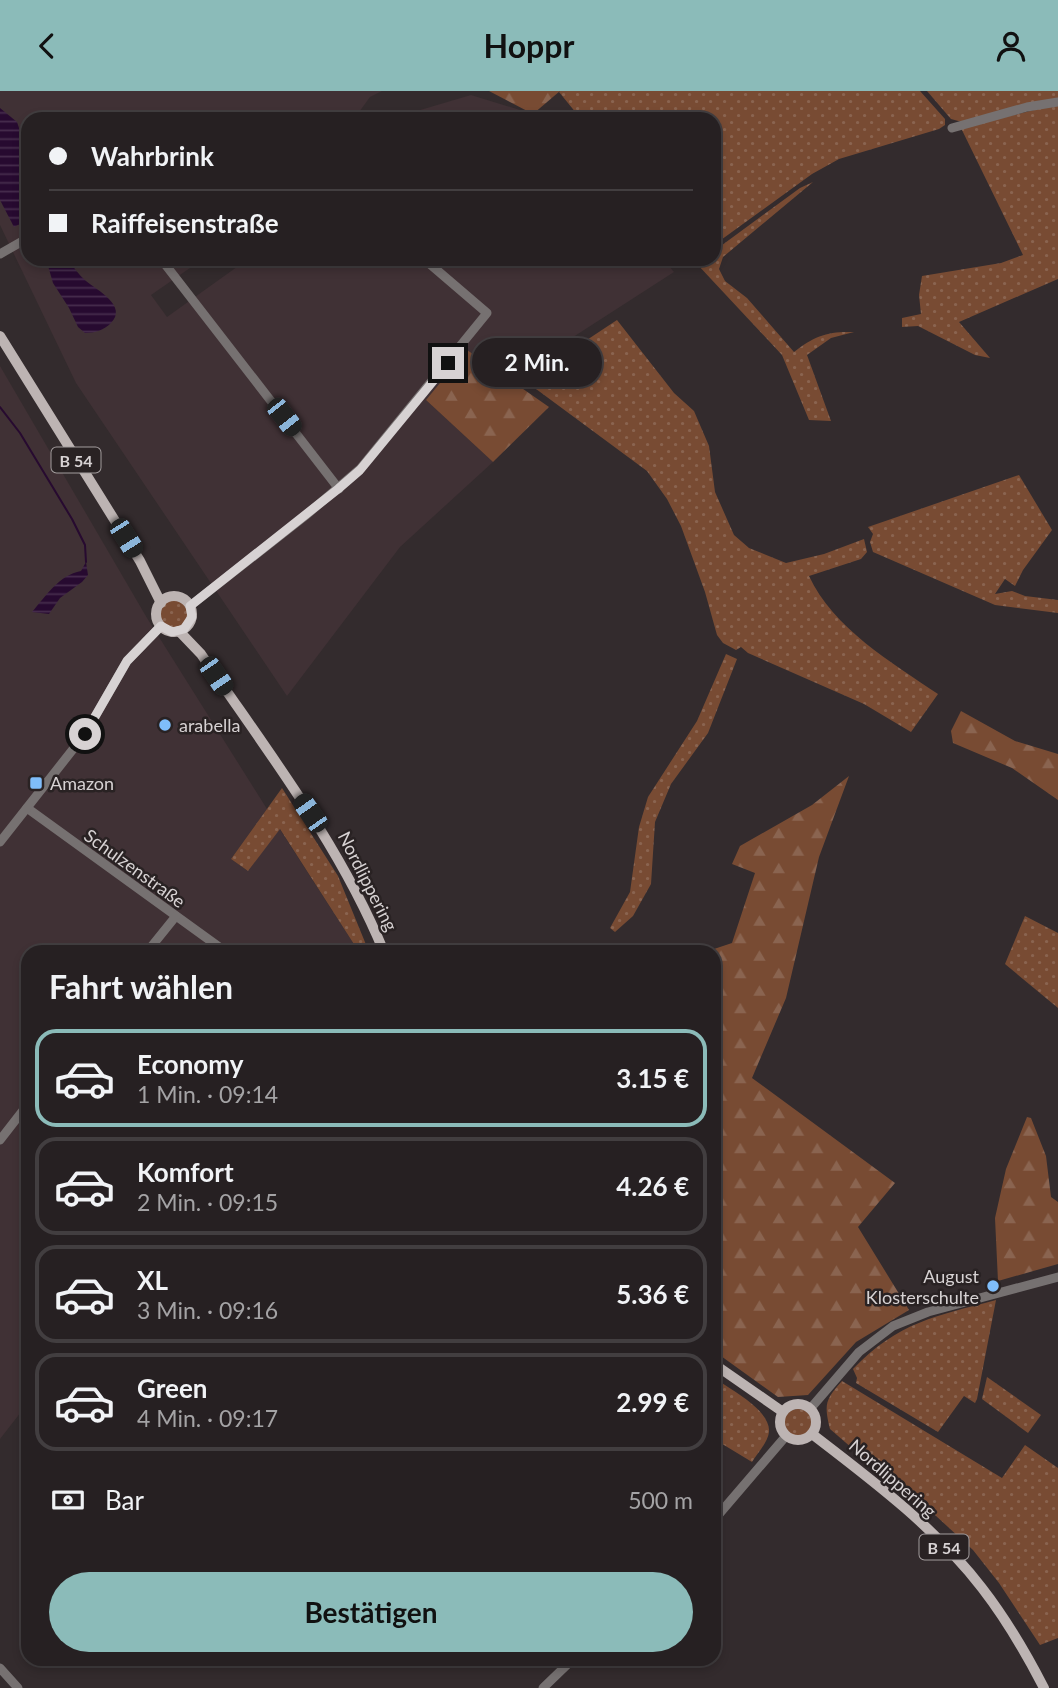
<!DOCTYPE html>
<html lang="de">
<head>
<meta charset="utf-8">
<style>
  body { margin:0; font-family:Lato,sans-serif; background:#322d2f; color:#f1f3f6; height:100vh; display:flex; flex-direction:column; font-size:26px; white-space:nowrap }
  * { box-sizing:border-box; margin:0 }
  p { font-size:23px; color:#a4a3a5 }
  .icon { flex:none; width:38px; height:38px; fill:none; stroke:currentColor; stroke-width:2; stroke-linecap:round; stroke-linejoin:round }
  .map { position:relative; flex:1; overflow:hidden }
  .drawer { position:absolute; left:21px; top:854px; width:700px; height:721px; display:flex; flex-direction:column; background:#262022; border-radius:21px; box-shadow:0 4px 10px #0003,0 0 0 2px #423e40 }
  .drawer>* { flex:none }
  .hud { position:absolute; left:21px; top:21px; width:700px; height:154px; border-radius:21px; box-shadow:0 4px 10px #0003,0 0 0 2px #423e40; display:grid; align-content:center; height:154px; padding:0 28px; background:#262022 }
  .end { position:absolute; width:32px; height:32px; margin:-16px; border:9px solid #d7d2d3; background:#111; box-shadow:0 0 0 4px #111 }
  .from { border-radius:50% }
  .bubble { position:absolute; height:49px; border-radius:24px; background:#262022; box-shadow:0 4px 10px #0003,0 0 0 2px #423e40; font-size:23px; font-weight:700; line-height:49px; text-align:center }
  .car { position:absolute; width:21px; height:42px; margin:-21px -10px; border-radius:9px; box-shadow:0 0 5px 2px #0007; background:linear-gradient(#222 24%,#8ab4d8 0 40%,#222 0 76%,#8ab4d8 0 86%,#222 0) }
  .hud b { display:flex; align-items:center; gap:24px; height:66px; font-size:26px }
  .hud b+b { border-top:2px solid #423e40 }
  .hud i { width:18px; height:18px; background:#f1f3f6 }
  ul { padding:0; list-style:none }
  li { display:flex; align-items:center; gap:21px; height:98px; margin:0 14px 10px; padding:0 14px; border:4px solid #423e40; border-radius:21px }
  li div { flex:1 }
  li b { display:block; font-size:26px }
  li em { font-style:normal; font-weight:700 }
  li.current { border-color:#8bbbb9 }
  li>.icon { width:63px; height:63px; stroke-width:1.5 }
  h2 { padding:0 28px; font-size:32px; line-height:84px }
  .pay { display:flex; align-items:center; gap:18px; height:77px; padding:0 28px; font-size:26px }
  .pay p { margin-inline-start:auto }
  .action { display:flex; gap:14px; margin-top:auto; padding:14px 28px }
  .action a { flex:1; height:80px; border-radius:42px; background:#8bbbb9; color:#111; font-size:28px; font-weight:700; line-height:80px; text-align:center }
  header { display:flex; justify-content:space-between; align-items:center; height:91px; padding:0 28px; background:#8bbbb9; color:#111; font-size:32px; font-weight:700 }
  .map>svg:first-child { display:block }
</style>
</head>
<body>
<header><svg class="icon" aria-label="back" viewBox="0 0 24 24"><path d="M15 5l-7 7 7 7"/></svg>Hoppr<svg class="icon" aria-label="person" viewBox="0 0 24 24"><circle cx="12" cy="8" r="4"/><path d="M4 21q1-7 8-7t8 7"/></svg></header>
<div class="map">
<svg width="1058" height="1597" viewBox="0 0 1058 1597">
  <defs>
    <pattern id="grass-dots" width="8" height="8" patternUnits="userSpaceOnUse" patternTransform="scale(1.75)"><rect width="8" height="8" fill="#784b33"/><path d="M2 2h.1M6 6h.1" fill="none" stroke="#8a6450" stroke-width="1.8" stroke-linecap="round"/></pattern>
    <pattern id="forest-firs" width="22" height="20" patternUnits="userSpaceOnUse" patternTransform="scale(1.75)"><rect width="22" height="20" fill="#784b33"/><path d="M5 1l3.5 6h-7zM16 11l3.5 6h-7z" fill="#8a6450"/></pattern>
    <pattern id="water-rules" width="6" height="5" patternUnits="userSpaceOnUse" patternTransform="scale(1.75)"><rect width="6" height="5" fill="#270a30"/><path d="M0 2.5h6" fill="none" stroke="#462d4d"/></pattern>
  </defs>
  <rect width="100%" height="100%" fill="#332b2d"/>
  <g fill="#403135">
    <path d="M0 0H382L370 6 354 28H28V168H203L151 204 167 226 248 168H663L674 181 508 288 467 260 426 309 493 371 400 456 287 605 76 292 0 134Z"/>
    <path d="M471 4 533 23 537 28H380L385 22 400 25Z"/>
    <path d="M0 275 147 527 267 718 231 768 248 780 279 737 359 861H28V1312L0 1348Z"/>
  </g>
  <g fill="url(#grass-dots)">
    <path d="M560 0H920L945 28V34L939 38 839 68 812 83 714 154V28H581L559 1Z"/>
    <path d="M927 0H1058V8L962 31 951 28Z"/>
    <path d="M1058 13V188L959 231 990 267 975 264 918 235 902 236V227L921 223 919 204 922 185 1001 172 1023 164 961 37Z"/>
    <path d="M813 91 723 166 719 178 725 190 747 207 794 261C814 245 828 240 854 241L831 247 807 264 831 330 809 329 782 264 697 173 703 168H714V160L800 97Z"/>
    <path d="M617 229 674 302 694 320 709 355 715 401 734 444 749 457 786 472 824 463 864 448 867 461 861 468 809 485C833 537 892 572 938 603L911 641 864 613 748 562 741 556 736 559 723 552 717 544 705 501 681 435 667 408 647 380 532 295 528 290 533 287 534 284Z"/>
    <path d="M1019 384 1052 439 1023 479 1015 495 1005 488 995 503 1012 500 1025 505 1058 509V522L995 514 873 461 870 451 873 443 868 436Z"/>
    <circle cx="174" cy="523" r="14"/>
    <path d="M726 563 737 568 708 642 671 693 655 731 651 793 633 825 615 841 610 837 630 801 639 736 648 706 697 630Z"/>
    <path d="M282 697 338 785 369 861H359L280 738 248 780 231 768Z"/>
    <path d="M1025 825 1058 842V917L1005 873Z"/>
    <path d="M996 1209 977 1308 975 1312 964 1305 938 1341 856 1292 857 1287 853 1278C898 1231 936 1225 996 1209Z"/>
    <path d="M987 1286 1041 1324 1028 1342 982 1308Z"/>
    <path d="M714 1287C730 1298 771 1319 769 1341 768 1351 757 1363 752 1371L714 1348Z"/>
    <path d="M842 1290 1002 1387 1025 1354 1058 1377V1547L1040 1554 999 1492 973 1459 935 1424H929L830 1338C824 1313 825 1309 842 1290Z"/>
    <circle cx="798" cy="1332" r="14"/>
  </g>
  <g fill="url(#forest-firs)">
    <path d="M489 0H560L533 23Z"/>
    <path d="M467 259 549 316 493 371 426 309Z"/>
    <path d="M961 620 1015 650 1058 663V709L1012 677 953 652 951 640Z"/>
    <path d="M849 685 819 766 786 907 752 987 895 1092 858 1136 909 1219 856 1251 808 1304 778 1306 714 1260V861H705L732 852 755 782 732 773 740 755 812 714Z"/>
    <path d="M1027 1026 1031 1027 1046 1065 1051 1106 1058 1111V1173L998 1190 995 1127 1006 1078Z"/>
  </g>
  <g fill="url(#water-rules)">
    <path d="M0 17 17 31 28 64V129L14 136 0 109Z"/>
    <path d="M68 168C73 176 79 184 86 190 97 199 128 215 111 232 104 239 95 242 85 242L78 236 69 217 53 192 46 168Z"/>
    <path d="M86 471 88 484 82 491 60 507 49 523 32 521C46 505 59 484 81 480Z"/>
  </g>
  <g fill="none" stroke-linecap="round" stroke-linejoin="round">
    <path stroke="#270a30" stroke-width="2" d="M0 316 20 342 72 428 85 454 86 471"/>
    <g stroke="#767171" stroke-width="9">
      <path d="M952 37 1027 16 1058 11"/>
      <path d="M0 163 28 147"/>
      <path d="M161 168 339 398"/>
      <path d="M190 515 305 425 360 378 487 222 424 168"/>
      <path d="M27 717 226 861"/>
      <path d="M0 751 85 643 127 570 161 535"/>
      <path d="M147 861 176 825"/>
      <path d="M0 1049 28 1013"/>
      <path d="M810 1318 859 1261 893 1235 928 1221 1058 1186"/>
      <path d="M714 1429 786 1345"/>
      <path d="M0 1577 18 1597"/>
      <path d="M543 1597 573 1568"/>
    </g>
    <g stroke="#bdb4b3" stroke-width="10">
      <path d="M0 245 140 470 161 512"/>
      <circle cx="174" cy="523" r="18"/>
      <path d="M179 540 201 563C267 660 339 752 384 861"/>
      <path d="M714 1273 783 1321"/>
      <circle cx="798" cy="1331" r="18"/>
      <path d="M812 1343C872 1389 936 1437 982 1497 1006 1528 1026 1562 1044 1597"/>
    </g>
  </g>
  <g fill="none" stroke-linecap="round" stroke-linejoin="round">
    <path stroke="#d7d2d3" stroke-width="9" d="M85 643 127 570 161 535 172 541 184 538 192 526 190 515 338 398 360 379 448 272"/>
  </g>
  <g fill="#7fbdfa" stroke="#292223" stroke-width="2.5">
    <circle cx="165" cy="634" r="7"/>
    <rect x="29" y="685" width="14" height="14" rx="3.5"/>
    <circle cx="993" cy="1195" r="7"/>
  </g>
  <g text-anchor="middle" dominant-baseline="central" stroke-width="5" stroke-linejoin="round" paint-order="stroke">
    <g fill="#292223" stroke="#a39d9e" stroke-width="2">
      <rect x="51.5" y="356.5" width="49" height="25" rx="5"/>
      <rect x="919.5" y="1443.5" width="49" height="25" rx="5"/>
    </g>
    <g font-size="16" font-weight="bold" fill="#d7d2d3">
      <text x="76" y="369">B 54</text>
      <text x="944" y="1456">B 54</text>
    </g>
    <g font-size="18" fill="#d7d2d3" stroke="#292223" text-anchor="start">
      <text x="179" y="634">arabella</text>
      <text x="50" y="692">Amazon</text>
      <text x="979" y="1185" text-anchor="end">August<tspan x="979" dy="21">Klosterschulte</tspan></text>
    </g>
    <g font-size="18" fill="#d7d2d3" stroke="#292223">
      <text transform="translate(135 777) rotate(36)">Schulzenstraße</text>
      <text transform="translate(368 790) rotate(63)">Nordlippering</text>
      <text transform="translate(893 1387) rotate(41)">Nordlippering</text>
    </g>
  </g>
</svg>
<i class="end from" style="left:85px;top:643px"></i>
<i class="end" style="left:448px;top:272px"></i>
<div class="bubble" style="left:472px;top:247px;width:130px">2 Min.</div>
<i class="car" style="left:284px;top:326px;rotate:142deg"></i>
<i class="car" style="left:126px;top:447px;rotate:148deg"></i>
<i class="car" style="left:216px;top:585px;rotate:146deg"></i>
<i class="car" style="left:310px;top:722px;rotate:325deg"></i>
<div class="hud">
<b><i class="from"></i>Wahrbrink</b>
<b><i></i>Raiffeisenstraße</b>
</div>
<section class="drawer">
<h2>Fahrt wählen</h2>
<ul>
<li class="current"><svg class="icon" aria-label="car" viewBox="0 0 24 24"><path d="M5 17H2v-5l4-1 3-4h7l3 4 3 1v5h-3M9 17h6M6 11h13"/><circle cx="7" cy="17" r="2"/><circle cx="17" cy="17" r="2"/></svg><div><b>Economy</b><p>1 Min. · 09:14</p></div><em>3.15 €</em></li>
<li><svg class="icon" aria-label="car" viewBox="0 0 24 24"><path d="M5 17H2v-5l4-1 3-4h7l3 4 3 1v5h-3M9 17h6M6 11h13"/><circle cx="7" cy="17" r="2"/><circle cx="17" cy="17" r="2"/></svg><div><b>Komfort</b><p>2 Min. · 09:15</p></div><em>4.26 €</em></li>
<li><svg class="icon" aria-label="car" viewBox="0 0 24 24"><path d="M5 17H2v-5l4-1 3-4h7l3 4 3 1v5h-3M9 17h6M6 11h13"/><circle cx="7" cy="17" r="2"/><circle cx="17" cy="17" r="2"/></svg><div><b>XL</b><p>3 Min. · 09:16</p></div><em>5.36 €</em></li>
<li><svg class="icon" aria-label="car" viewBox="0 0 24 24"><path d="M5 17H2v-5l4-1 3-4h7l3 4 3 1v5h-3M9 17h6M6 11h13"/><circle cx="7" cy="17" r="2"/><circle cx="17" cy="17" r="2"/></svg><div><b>Green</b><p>4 Min. · 09:17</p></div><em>2.99 €</em></li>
</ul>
<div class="pay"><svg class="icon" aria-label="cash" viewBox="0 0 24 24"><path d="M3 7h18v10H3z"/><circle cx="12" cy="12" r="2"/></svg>Bar<p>500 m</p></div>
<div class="action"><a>Bestätigen</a></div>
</section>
</div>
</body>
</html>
